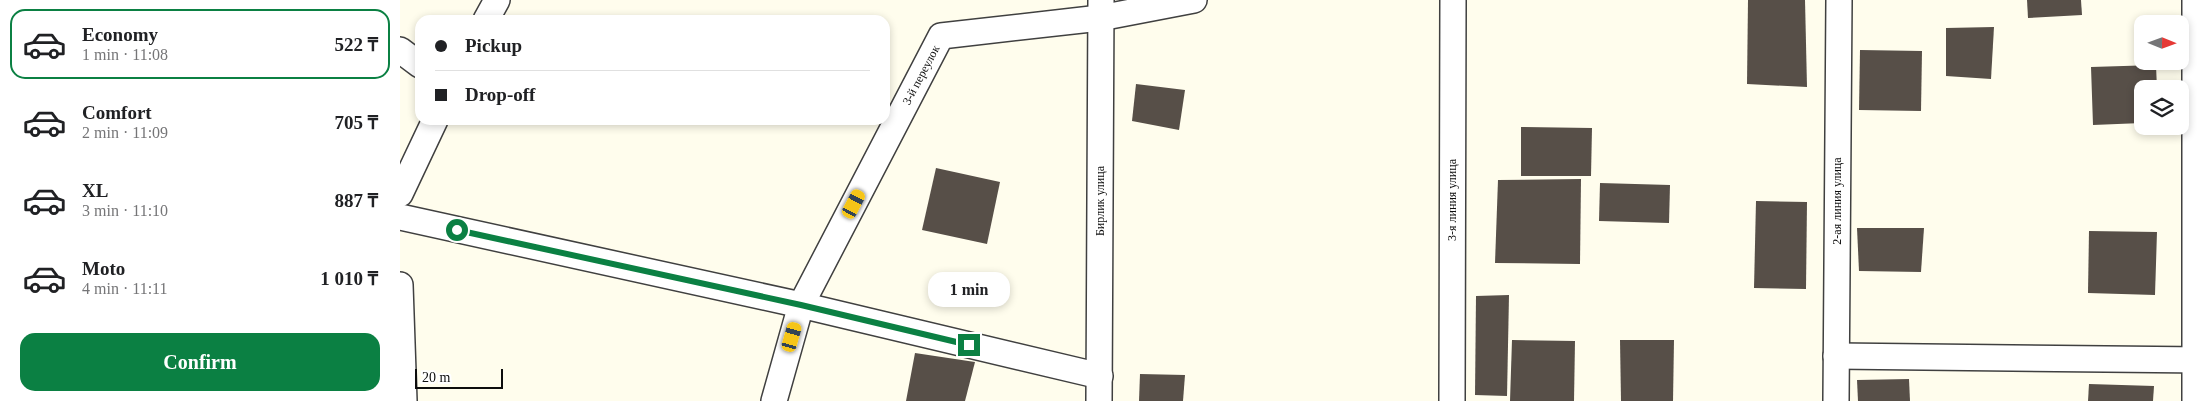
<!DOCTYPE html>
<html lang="en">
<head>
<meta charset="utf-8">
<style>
  body { margin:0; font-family:"Times New Roman",serif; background:#f2f2f2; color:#202124; height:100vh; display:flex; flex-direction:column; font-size:19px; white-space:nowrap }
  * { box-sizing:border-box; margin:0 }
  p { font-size:16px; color:#757577 }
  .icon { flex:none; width:28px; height:28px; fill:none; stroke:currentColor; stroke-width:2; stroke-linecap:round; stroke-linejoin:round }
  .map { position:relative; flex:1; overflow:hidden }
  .drawer { display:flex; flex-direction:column; background:#fff; width:400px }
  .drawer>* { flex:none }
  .hud { position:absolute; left:15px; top:15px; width:475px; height:110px; border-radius:15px; box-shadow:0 2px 8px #0003; display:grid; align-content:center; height:110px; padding:0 20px; background:#fff }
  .needle { width:32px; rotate:91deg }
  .buttons { position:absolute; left:1734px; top:15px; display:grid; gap:10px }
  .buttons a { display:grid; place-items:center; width:55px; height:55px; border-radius:10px; background:#fff; box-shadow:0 2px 8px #0003; font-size:25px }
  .scale { position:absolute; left:15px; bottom:12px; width:88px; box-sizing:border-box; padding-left:5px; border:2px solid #0d0d0d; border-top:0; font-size:14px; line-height:18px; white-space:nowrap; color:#0d0d0d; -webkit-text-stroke:4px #fff; paint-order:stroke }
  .end { position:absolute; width:22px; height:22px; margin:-11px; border:6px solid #0b8043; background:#fff; box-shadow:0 0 0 2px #fff }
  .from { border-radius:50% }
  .bubble { position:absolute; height:35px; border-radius:15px; background:#fff; box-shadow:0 2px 8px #0003; font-size:16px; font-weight:600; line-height:35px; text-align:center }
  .car { position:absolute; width:15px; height:30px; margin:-15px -8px; border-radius:6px; box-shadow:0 0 4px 1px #0007; background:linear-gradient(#f5c518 24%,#345 0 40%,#f5c518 0 76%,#345 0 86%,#f5c518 0) }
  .hud b { display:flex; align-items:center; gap:18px; height:48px; font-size:19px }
  .hud b+b { border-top:1px solid #e0e0e0 }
  .hud i { width:12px; height:12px; background:#202124 }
  ul { padding:9px 0 0; list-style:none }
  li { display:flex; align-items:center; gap:15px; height:70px; margin:0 10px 8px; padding:0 10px; border:2px solid transparent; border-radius:15px }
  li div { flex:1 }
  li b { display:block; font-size:19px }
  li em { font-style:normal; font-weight:600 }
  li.selected { border-color:#0b8043 }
  li>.icon { width:45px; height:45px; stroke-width:1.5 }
  .primary-button { display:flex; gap:10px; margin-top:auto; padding:10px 20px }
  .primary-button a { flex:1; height:58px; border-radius:15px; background:#0b8043; color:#fff; font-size:20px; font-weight:600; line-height:58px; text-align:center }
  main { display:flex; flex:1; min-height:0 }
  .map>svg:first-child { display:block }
</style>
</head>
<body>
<main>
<section class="drawer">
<ul>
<li class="selected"><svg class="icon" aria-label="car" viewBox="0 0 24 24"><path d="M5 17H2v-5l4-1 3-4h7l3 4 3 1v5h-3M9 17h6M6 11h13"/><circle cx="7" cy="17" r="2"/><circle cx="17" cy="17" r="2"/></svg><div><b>Economy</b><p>1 min · 11:08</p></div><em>522 ₸</em></li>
<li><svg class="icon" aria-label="car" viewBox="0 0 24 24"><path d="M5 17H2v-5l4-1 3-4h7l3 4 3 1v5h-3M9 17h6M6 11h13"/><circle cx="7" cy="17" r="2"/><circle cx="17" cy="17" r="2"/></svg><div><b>Comfort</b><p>2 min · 11:09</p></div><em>705 ₸</em></li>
<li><svg class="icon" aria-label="car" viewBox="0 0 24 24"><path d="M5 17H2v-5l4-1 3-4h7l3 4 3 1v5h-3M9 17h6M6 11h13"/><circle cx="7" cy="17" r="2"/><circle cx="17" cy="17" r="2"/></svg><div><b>XL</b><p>3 min · 11:10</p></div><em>887 ₸</em></li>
<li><svg class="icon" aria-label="car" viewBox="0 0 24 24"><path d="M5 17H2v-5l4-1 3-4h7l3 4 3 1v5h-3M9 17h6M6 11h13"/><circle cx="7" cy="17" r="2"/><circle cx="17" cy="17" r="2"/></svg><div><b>Moto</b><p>4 min · 11:11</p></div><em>1 010 ₸</em></li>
</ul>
<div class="primary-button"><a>Confirm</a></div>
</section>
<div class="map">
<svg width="1804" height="401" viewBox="0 0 1804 401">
  <rect width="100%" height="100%" fill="#fffded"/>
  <g fill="#574f48">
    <path d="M1348 0H1405L1407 87 1347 84Z"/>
    <path d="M1627 0H1681L1682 15 1628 18Z"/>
    <path d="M1594 27 1591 79 1546 76V28Z"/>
    <path d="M1460 50 1522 51 1521 111 1459 110Z"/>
    <path d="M1756 65 1757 89H1742V123L1693 125 1691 67Z"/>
    <path d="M736 84 785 90 779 130 732 121Z"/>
    <path d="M1121 127 1192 128 1191 176H1121Z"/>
    <path d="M536 168 600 182 587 244 522 230Z"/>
    <path d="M1181 179 1180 264 1095 263 1098 180Z"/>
    <path d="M1200 183 1270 185 1269 223 1199 221Z"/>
    <path d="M1356 201 1407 202 1406 289 1354 288Z"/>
    <path d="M1457 228H1524L1521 272 1459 271Z"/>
    <path d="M1689 231 1757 232 1755 295 1688 293Z"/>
    <path d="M1109 295 1107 396 1075 395 1076 296Z"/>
    <path d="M1112 340 1175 341 1174 401H1110Z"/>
    <path d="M1220 340H1274L1273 401H1221Z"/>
    <path d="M515 353 575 362 565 401H506Z"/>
    <path d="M740 374 785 375 783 401H739Z"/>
    <path d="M1509 379 1510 401H1458L1457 380Z"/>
    <path d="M1689 384 1754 386 1753 401H1688Z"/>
  </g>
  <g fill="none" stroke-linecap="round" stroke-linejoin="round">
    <g stroke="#404040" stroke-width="28">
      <g id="street">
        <path d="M1795 0V401"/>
        <path d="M86 20 97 0"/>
        <path d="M0 50 20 65"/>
        <path d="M0 194 35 120"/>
        <path d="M0 217 401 305 700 376"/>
        <path d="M0 285 4 401"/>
        <path d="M1436 356 1804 360"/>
        <path d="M374 401 401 305 541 36 700 18 794 0"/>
        <path d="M699 401 701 0"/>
        <path d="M1052 401 1053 0"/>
        <path d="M1436 401 1439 0"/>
      </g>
    </g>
    <use href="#street" stroke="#fff" stroke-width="25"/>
  </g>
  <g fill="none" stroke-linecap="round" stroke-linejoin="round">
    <path stroke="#0b8043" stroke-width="6" d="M57 230 401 305 569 345"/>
  </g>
  <g text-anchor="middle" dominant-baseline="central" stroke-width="5" stroke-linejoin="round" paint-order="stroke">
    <g font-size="12" fill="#0d0d0d" stroke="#fff">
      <text transform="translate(521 75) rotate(-62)">3-й переулок</text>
      <text transform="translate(1052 200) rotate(-90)">3-я линия улица</text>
      <text transform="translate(700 201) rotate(-90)">Бирлик улица</text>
      <text transform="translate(1437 201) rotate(-90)">2-ая линия улица</text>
    </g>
  </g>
</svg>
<div class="buttons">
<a><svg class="needle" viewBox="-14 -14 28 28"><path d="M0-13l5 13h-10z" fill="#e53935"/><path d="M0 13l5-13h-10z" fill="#757577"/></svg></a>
<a><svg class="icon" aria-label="layers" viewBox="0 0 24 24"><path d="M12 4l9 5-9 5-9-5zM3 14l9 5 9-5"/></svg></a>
</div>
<div class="scale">20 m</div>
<i class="end from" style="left:57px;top:230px"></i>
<i class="end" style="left:569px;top:345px"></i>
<div class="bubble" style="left:528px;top:272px;width:82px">1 min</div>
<i class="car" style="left:454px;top:204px;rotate:28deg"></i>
<i class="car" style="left:392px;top:337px;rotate:16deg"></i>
<div class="hud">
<b><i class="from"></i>Pickup</b>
<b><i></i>Drop-off</b>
</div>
</div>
</main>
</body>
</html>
